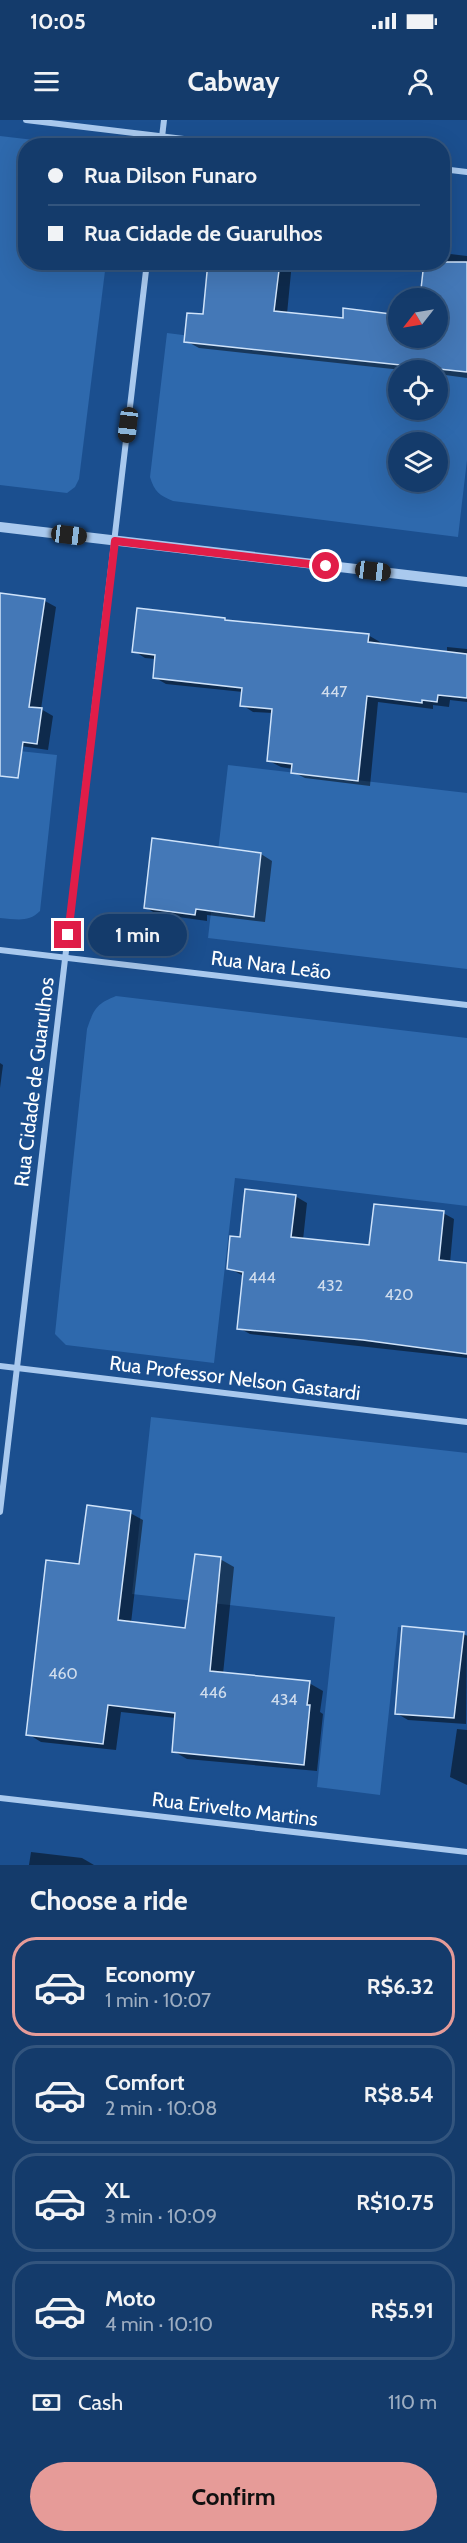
<!DOCTYPE html>
<html lang="en">
<head>
<meta charset="utf-8">
<style>
  body { margin:0; font-family:Cabin,sans-serif; background:#214673; color:#f1f3f6; height:100vh; display:flex; flex-direction:column; font-size:22px; white-space:nowrap }
  * { box-sizing:border-box; margin:0 }
  p { font-size:20px; color:#9dadc1 }
  .icon { flex:none; width:33px; height:33px; fill:none; stroke:currentColor; stroke-width:2; stroke-linecap:round; stroke-linejoin:round }
  .map { position:relative; height:1745px; overflow:hidden }
  .side { display:flex; flex-direction:column; background:#143b6b; flex:1 }
  .side>* { flex:none }
  .top-card { position:absolute; left:18px; top:18px; width:432px; height:132px; border-radius:24px; box-shadow:0 6px 24px #0002,0 0 0 2px #33557e; display:grid; align-content:center; height:132px; padding:0 30px; background:#143b6b }
  .needle { width:39px; rotate:239deg }
  .buttons { position:absolute; left:388px; top:168px; display:grid; gap:12px }
  .buttons a { display:grid; place-items:center; width:60px; height:60px; border-radius:50%; background:#143b6b; box-shadow:0 6px 24px #0002,0 0 0 2px #33557e; font-size:30px }
  .end { position:absolute; width:27px; height:27px; margin:-14px; border:8px solid #e11d48; background:#fff; box-shadow:0 0 0 3px #fff }
  .from { border-radius:50% }
  .bubble { position:absolute; height:42px; border-radius:21px; background:#143b6b; box-shadow:0 6px 24px #0002,0 0 0 2px #33557e; font-size:20px; font-weight:700; line-height:42px; text-align:center }
  .car { position:absolute; width:18px; height:36px; margin:-18px -9px; border-radius:8px; box-shadow:0 0 4px 2px #0007; background:linear-gradient(#222 24%,#8ab4d8 0 40%,#222 0 76%,#8ab4d8 0 86%,#222 0) }
  .top-card b { display:flex; align-items:center; gap:21px; height:57px; font-size:22px }
  .top-card b+b { border-top:2px solid #33557e }
  .top-card i { width:15px; height:15px; background:#f1f3f6 }
  ul { padding:0; list-style:none }
  li { display:flex; align-items:center; gap:18px; height:99px; margin:0 12px 9px; padding:0 18px; border:3px solid #33557e; border-radius:24px }
  li div { flex:1 }
  li b { display:block; font-size:22px }
  li em { font-style:normal; font-weight:700 }
  li.current { border-color:#e69b98 }
  li>.icon { width:54px; height:54px; stroke-width:1.5 }
  h2 { padding:0 30px; font-size:27px; line-height:72px }
  .pay { display:flex; align-items:center; gap:15px; height:66px; padding:0 30px; font-size:22px }
  .pay p { margin-inline-start:auto }
  .button { display:flex; gap:12px; margin-top:auto; padding:12px 30px }
  .button a { flex:1; height:69px; border-radius:36px; background:#e69b98; color:#111; font-size:24px; font-weight:700; line-height:69px; text-align:center }
  .status { display:flex; justify-content:space-between; align-items:center; height:42px; padding:0 30px; background:#143b6b; direction:ltr }
  .status svg { height:16px; fill:currentColor }
  header { display:flex; justify-content:space-between; align-items:center; height:78px; padding:0 30px; background:#143b6b; font-size:27px; font-weight:700 }
  .map>svg:first-child { display:block }
</style>
</head>
<body>
<div class="status"><b>10:05</b><svg viewBox="0 0 49 12"><path d="M0 12V9h3v3zM5 12V6h3v6zM10 12V3h3v9zM15 12V0h3v12zM26 1h20v11H26zM47 4h2v5h-2z"/></svg></div>
<header><svg class="icon" aria-label="menu" viewBox="0 0 24 24"><path d="M4 6h16M4 12h16M4 18h16"/></svg>Cabway<svg class="icon" aria-label="person" viewBox="0 0 24 24"><circle cx="12" cy="8" r="4"/><path d="M4 21q1-7 8-7t8 7"/></svg></header>
<div class="map">
<svg width="467" height="1745" viewBox="0 0 467 1745">
  <rect width="100%" height="100%" fill="#1b4f8f"/>
  <g fill="#2e69ad" fill-rule="evenodd">
    <path d="M0 16 77 25 26 26V142L106 143 79 359 75 367 67 373 0 365Z"/>
    <path d="M167 213 467 251V340L458 417 173 381C160 376 154 371 150 357ZM399 250H438V290H399ZM399 322H438V362H399Z"/>
    <path d="M0 629 57 635 40 791C28 803 16 799 0 798Z"/>
    <path d="M228 645 467 673V849L208 818Z"/>
    <path d="M116 876 467 918V1086L235 1058 214 1243 66 1225 55 1214 87 909C94 889 96 884 116 876Z"/>
    <path d="M151 1297 467 1333V1515L398 1507 380 1675 317 1667 335 1497 132 1474Z"/>
  </g>
  <g fill="#0007">
    <path d="M442 133 467 136V258L438 254V250H402L199 228 186 221 205 196 210 142H292L287 194 344 200 399 197V218H438V178H421L426 142H442Z"/>
    <path d="M0 474 45 481 56 487 41 589 53 596 48 630 0 623Z"/>
    <path d="M225 499 229 502 368 515 380 522 379 525 447 533V527L467 529V582L450 580 449 587 433 585V589L378 582 370 666 305 658 293 652V649L281 647 269 641 273 593 253 592 242 585 243 572 166 564 154 557 156 539 145 538 134 531Z"/>
    <path d="M261 734 272 741 265 802 207 795V801L157 794 146 788Z"/>
    <path d="M0 943 3 945 0 968Z"/>
    <path d="M295 1076 307 1083 303 1120 371 1127 443 1093 454 1099 450 1143 467 1145V1238L250 1214 239 1208 244 1156 228 1148 241 1119Z"/>
    <path d="M130 1393 143 1400 131 1503 186 1509 220 1439 234 1447 223 1554 309 1563 323 1571 320 1592 323 1594 317 1651 187 1639 173 1631 176 1598 121 1592 116 1630 41 1622 28 1614 80 1446Z"/>
    <path d="M463 1514 467 1516 466 1604 408 1600 396 1593Z"/>
    <path d="M457 1609 467 1610V1665L450 1657Z"/>
    <path d="M31 1732 82 1738 94 1745H29Z"/>
  </g>
  <g fill="#4478b7" stroke="#cfe3fa" stroke-width="1.5">
    <path d="M208 142H280L274 191 343 198V188L399 195V218H438V178H420L424 142H467V252L184 222 187 193 203 194Z"/>
    <path d="M0 473 45 479 29 587 42 588 37 624 23 622 18 658 0 656Z"/>
    <path d="M137 488 225 498V500L369 514 368 522 467 534V578L438 575 437 582 422 580V583L367 576 358 661 291 653 292 644 267 641 272 589 240 586 242 568 153 558 155 535 132 532Z"/>
    <path d="M152 718 261 733 254 797 196 789 195 795 144 788Z"/>
    <path d="M245 1069 296 1075 291 1117 369 1125 374 1084 444 1091 439 1140 467 1143V1234L363 1220 237 1209 243 1152 227 1149 230 1116 240 1117Z"/>
    <path d="M87 1385 131 1391 118 1500 185 1508 195 1434 221 1437 210 1551 310 1561 307 1585H310L304 1645 172 1632 175 1593 108 1585 103 1624 26 1615 46 1440 79 1444Z"/>
    <path d="M402 1506 464 1512 454 1598 395 1594Z"/>
  </g>
  <g fill="none" stroke-linecap="round" stroke-linejoin="round">
    <g stroke="#a9c9ee" stroke-width="6">
      <path d="M26 0 242 26"/>
      <path d="M161 26 164 0"/>
      <path d="M442 49 467 52"/>
      <path d="M0 830 467 885"/>
      <path d="M0 1246 467 1302"/>
      <path d="M0 1392 147 142"/>
      <path d="M0 1678 467 1732"/>
    </g>
    <path stroke="#a9c9ee" stroke-width="10" d="M0 407 467 462"/>
  </g>
  <g fill="none" stroke-linecap="round" stroke-linejoin="round">
    <path stroke="#e11d48" stroke-width="8" d="M68 815 115 421 326 446"/>
  </g>
  <g text-anchor="middle" dominant-baseline="central" stroke-width="5" stroke-linejoin="round" paint-order="stroke">
    <g font-size="16" fill="#d0dded">
      <text x="334" y="571">447</text>
      <text x="262" y="1157">444</text>
      <text x="330" y="1165">432</text>
      <text x="399" y="1174">420</text>
      <text x="63" y="1553">460</text>
      <text x="213" y="1572">446</text>
      <text x="284" y="1579">434</text>
    </g>
    <g font-size="20" fill="#fff" stroke="#1b4f8f">
      <text transform="translate(271 845) rotate(7)">Rua Nara Leão</text>
      <text transform="translate(34 962) rotate(-83)">Rua Cidade de Guarulhos</text>
      <text transform="translate(235 1258) rotate(7)">Rua Professor Nelson Gastardi</text>
      <text transform="translate(235 1689) rotate(7)">Rua Erivelto Martins</text>
    </g>
  </g>
</svg>
<div class="buttons">
<a><svg class="needle" viewBox="-14 -14 28 28"><path d="M0-13l5 13h-10z" fill="#e53935"/><path d="M0 13l5-13h-10z" fill="#9dadc1"/></svg></a>
<a><svg class="icon" aria-label="locate" viewBox="0 0 24 24"><circle cx="12" cy="12" r="6"/><path d="M12 2v4M12 18v4M2 12h4M18 12h4"/></svg></a>
<a><svg class="icon" aria-label="layers" viewBox="0 0 24 24"><path d="M12 4l9 5-9 5-9-5zM3 14l9 5 9-5"/></svg></a>
</div>
<i class="end from" style="left:326px;top:446px"></i>
<i class="end" style="left:68px;top:815px"></i>
<div class="bubble" style="left:88px;top:794px;width:99px">1 min</div>
<i class="car" style="left:128px;top:305px;rotate:187deg"></i>
<i class="car" style="left:69px;top:415px;rotate:97deg"></i>
<i class="car" style="left:373px;top:451px;rotate:97deg"></i>
<div class="top-card">
<b><i class="from"></i>Rua Dilson Funaro</b>
<b><i></i>Rua Cidade de Guarulhos</b>
</div>
</div>
<section class="side">
<h2>Choose a ride</h2>
<ul>
<li class="current"><svg class="icon" aria-label="car" viewBox="0 0 24 24"><path d="M5 17H2v-5l4-1 3-4h7l3 4 3 1v5h-3M9 17h6M6 11h13"/><circle cx="7" cy="17" r="2"/><circle cx="17" cy="17" r="2"/></svg><div><b>Economy</b><p>1 min · 10:07</p></div><em>R$6.32</em></li>
<li><svg class="icon" aria-label="car" viewBox="0 0 24 24"><path d="M5 17H2v-5l4-1 3-4h7l3 4 3 1v5h-3M9 17h6M6 11h13"/><circle cx="7" cy="17" r="2"/><circle cx="17" cy="17" r="2"/></svg><div><b>Comfort</b><p>2 min · 10:08</p></div><em>R$8.54</em></li>
<li><svg class="icon" aria-label="car" viewBox="0 0 24 24"><path d="M5 17H2v-5l4-1 3-4h7l3 4 3 1v5h-3M9 17h6M6 11h13"/><circle cx="7" cy="17" r="2"/><circle cx="17" cy="17" r="2"/></svg><div><b>XL</b><p>3 min · 10:09</p></div><em>R$10.75</em></li>
<li><svg class="icon" aria-label="car" viewBox="0 0 24 24"><path d="M5 17H2v-5l4-1 3-4h7l3 4 3 1v5h-3M9 17h6M6 11h13"/><circle cx="7" cy="17" r="2"/><circle cx="17" cy="17" r="2"/></svg><div><b>Moto</b><p>4 min · 10:10</p></div><em>R$5.91</em></li>
</ul>
<div class="pay"><svg class="icon" aria-label="cash" viewBox="0 0 24 24"><path d="M3 7h18v10H3z"/><circle cx="12" cy="12" r="2"/></svg>Cash<p>110 m</p></div>
<div class="button"><a>Confirm</a></div>
</section>
</body>
</html>
